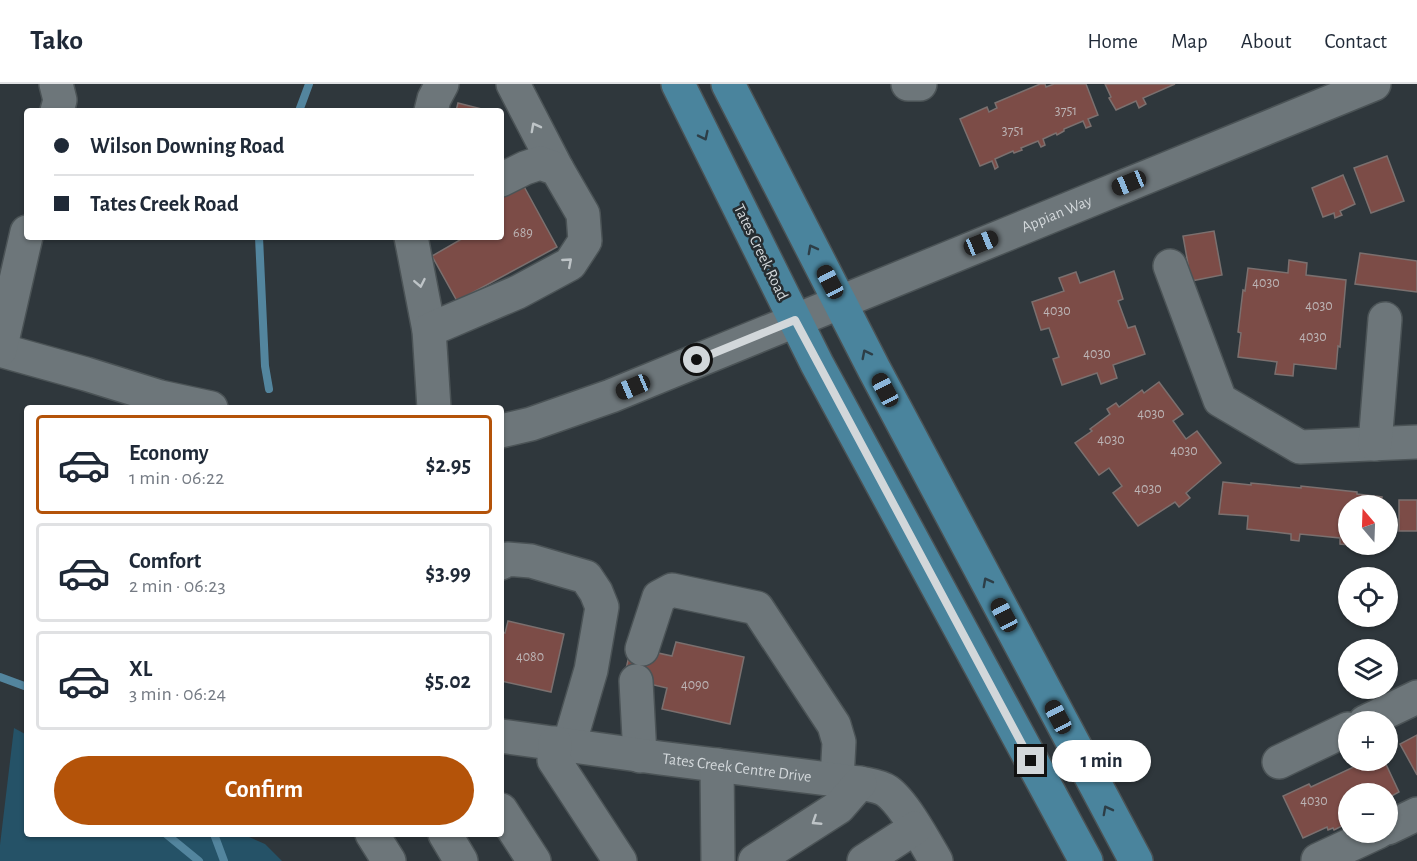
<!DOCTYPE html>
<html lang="en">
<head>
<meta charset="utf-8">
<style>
  body { margin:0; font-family:"Alegreya Sans",sans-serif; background:#f6f6f7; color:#1f2937; height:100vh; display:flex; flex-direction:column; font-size:22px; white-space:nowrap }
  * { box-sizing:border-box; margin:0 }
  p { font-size:20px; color:#747a83 }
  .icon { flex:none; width:33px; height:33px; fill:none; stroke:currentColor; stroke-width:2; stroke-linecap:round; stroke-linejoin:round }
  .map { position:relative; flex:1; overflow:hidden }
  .side { position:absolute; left:24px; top:321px; width:480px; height:432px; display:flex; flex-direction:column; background:#fff; border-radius:6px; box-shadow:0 2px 4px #0004 }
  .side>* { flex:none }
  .guide { position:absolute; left:24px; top:24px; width:480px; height:132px; border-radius:6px; box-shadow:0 2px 4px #0004; display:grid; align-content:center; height:132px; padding:0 30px; background:#fff }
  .needle { width:39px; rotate:341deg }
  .controls { position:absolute; left:1338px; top:411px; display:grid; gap:12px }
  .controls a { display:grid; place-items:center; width:60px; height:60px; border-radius:50%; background:#fff; box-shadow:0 2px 4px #0004; font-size:30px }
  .end { position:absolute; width:27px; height:27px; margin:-14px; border:8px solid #d2d7da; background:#111; box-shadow:0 0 0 3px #111 }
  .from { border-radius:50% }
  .bubble { position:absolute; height:42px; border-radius:21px; background:#fff; box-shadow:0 2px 4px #0004; font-size:20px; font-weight:700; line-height:42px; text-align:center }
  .car { position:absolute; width:18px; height:36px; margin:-18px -9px; border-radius:8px; box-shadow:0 0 4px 2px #0007; background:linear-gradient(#222 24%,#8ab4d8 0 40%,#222 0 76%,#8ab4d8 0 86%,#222 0) }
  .guide b { display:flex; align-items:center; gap:21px; height:57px; font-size:22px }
  .guide b+b { border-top:2px solid #e0e1e3 }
  .guide i { width:15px; height:15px; background:#1f2937 }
  ul { padding:10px 0 0; list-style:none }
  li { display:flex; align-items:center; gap:18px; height:99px; margin:0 12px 9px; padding:0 18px; border:3px solid #e0e1e3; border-radius:6px }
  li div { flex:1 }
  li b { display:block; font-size:22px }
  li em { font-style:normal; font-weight:700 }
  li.active { border-color:#b45309 }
  li>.icon { width:54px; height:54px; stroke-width:1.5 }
  .primary-button { display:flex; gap:12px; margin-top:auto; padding:12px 30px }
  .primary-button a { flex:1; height:69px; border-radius:36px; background:#b45309; color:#fff; font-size:24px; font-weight:700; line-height:69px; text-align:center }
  header { display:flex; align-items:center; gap:36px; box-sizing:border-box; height:84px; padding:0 30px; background:#fff; border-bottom:2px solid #e0e1e3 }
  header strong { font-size:28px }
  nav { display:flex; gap:33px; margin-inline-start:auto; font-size:21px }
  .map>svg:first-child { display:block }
</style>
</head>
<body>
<header>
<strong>Tako</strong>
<nav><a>Home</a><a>Map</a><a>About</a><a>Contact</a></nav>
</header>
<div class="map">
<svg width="1417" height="777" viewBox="0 0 1417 777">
  <rect width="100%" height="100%" fill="#2f373c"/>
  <path fill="#255267" d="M14 644 27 651V750H242L265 760 282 777H0V761Z"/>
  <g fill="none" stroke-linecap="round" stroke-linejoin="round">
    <g stroke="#53859e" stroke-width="8">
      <path d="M299 27 309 0"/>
      <path d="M259 153 265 282 269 305"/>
      <path d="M0 593 27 603"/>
      <path d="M166 750 199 777"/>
      <path d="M214 750 224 777"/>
    </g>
  </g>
  <g fill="#7c4c47" stroke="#7b706f" stroke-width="1.5">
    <path d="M1040 0H1045L1046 3 1054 0H1086L1098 31 1088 35 1091 42 1086 44 1083 37 1064 45V47L1057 51 1056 49 1043 55 1045 61 1041 63 1038 57 1021 64 1022 66 1014 69 1013 67 995 75 998 83 995 85 992 77 980 82 960 35 987 23 989 28 997 24 995 19Z"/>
    <path d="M1105 0H1175L1143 14 1146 20 1139 24 1136 17 1116 26 1109 14 1111 13Z"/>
    <path d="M458 19 486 26V27H456Z"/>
    <path d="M1387 72 1404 117 1371 129 1354 84Z"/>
    <path d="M1343 91 1355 120 1340 127 1342 131 1335 134 1334 129 1323 133 1312 104Z"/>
    <path d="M521 97 557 163 457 217 432 172 465 153H501V108Z"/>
    <path d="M1214 147 1222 191 1191 197 1183 152Z"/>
    <path d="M1360 169 1417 177V208L1355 200Z"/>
    <path d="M1289 176 1307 179 1306 191 1346 196 1340 263 1338 262 1336 285 1294 280 1293 292 1275 290 1277 278 1238 273 1241 249 1238 248 1243 206 1245 207 1248 184 1288 189Z"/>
    <path d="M1114 187 1123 215 1118 217 1128 244 1135 242 1145 270 1113 281 1117 294 1101 300 1097 289 1062 301 1053 275 1059 273 1049 244 1041 246 1032 218 1064 207 1059 194 1076 188 1080 199Z"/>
    <path d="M1159 298 1183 330 1173 337 1186 355 1197 347 1221 379 1186 409 1190 414 1179 423 1175 418 1138 442 1113 409 1122 402 1109 384 1099 391 1075 359 1092 347 1090 345 1110 330 1107 325 1116 319 1119 323 1142 306 1144 309Z"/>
    <path d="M1223 398 1251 401V399L1301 404V402L1357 408V410L1382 413 1381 422H1348V461L1340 460V454L1300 450 1299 457 1291 456V450L1247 445 1248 432 1219 430Z"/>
    <rect x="1399" y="416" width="18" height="31"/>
    <path d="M508 537 564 550 551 608 501 597V548L505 549Z"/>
    <path d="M676 558 744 573 730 640 662 625 667 604 624 594 631 563 672 572Z"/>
    <path d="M1417 651V691L1400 660Z"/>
    <path d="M1353 676H1384L1399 708 1388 714V710H1348V739L1334 746 1333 744 1328 746 1327 743 1303 754 1283 712 1309 700 1311 703 1356 682Z"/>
  </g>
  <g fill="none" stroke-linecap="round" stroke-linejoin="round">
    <g stroke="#4b5356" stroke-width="36">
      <g id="minor">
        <path d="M56 0 60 16 57 27"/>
        <path d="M513 0 557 85"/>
        <path d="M908 0H920"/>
        <path d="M431 27 434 15 442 0"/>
        <path d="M411 153 429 246"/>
        <path d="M1170 182 1220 316 1300 363 1417 358"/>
        <path d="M0 266 86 290 160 313 211 324"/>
        <path d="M0 266 27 148"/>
        <path d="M434 324 429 246 518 208 570 180 585 157 583 130 557 85 540 79 525 84 501 96"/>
        <path id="s1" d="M501 347 531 340 611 312 1374 0"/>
        <path d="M1375 360 1385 235"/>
        <path d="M501 479 507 475 531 477 586 493 596 508 602 523 591 586 569 661"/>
        <path d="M642 565 659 513 672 506 757 524 834 641 839 658 837 696"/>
        <path d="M636 597 640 672"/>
        <path d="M1365 638 1417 613"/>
        <path id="s2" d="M501 652 660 674 860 699C869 701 880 702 887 707 904 719 925 758 936 777"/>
        <path d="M555 659 554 676 620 777"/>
        <path d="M1279 678 1348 645"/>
        <path d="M717 681 718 777"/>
        <path d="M501 726 534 777"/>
        <path d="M1388 744 1417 730"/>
        <path d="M372 750 389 777"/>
        <path d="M445 750 461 777"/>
        <path d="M1318 776 1378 748"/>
        <path d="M755 777 839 723 860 699"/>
        <path d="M864 777 915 744"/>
      </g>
    </g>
    <g stroke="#4b5356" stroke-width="36">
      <g id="major">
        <path d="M678 0 817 280 1086 777"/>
        <path d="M728 0 874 285 1136 777"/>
      </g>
    </g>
    <use href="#minor" stroke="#6d767a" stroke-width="33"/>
    <use href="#major" stroke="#4a849d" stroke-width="33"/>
  </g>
  <defs><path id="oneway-chevron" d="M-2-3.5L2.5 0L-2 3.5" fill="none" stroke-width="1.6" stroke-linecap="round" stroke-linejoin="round" transform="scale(1.5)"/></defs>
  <g stroke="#bec4c7">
    <use href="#oneway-chevron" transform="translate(535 43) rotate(-118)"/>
    <use href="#oneway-chevron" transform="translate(568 178) rotate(-41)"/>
    <use href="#oneway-chevron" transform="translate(420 199) rotate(79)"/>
    <use href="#oneway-chevron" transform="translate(816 737) rotate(147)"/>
  </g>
  <g stroke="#2d3e47">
    <use href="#oneway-chevron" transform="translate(704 52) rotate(64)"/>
    <use href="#oneway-chevron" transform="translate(812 165) rotate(-118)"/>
    <use href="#oneway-chevron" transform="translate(866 270) rotate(-117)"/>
    <use href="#oneway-chevron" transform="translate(987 498) rotate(-118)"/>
    <use href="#oneway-chevron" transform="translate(1107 726) rotate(-118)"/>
  </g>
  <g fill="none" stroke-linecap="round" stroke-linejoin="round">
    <path stroke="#d2d7da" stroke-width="8" d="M697 276 795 236 1031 677"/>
  </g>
  <g text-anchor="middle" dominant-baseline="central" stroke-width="5" stroke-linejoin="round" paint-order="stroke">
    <g font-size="14" fill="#bcb4b5">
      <text x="1066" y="27">3751</text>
      <text x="1013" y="47">3751</text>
      <text x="523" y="149">689</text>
      <text x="1266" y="199">4030</text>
      <text x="1319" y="222">4030</text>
      <text x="1057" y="227">4030</text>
      <text x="1313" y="253">4030</text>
      <text x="1097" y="270">4030</text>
      <text x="1151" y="330">4030</text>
      <text x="1111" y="356">4030</text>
      <text x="1184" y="367">4030</text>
      <text x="1148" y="405">4030</text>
      <text x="530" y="573">4080</text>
      <text x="695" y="601">4090</text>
      <text x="1314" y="717">4030</text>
    </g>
    <g font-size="16" fill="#d2d7da" stroke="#262d31">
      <text stroke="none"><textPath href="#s1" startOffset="597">Appian Way</textPath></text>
      <text transform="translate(761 168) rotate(64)">Tates Creek Road</text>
      <text stroke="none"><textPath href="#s2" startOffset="238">Tates Creek Centre Drive</textPath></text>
    </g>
  </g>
</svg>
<div class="controls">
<a><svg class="needle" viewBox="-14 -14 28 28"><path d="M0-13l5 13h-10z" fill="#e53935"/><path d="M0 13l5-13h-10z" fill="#747a83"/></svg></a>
<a><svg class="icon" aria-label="locate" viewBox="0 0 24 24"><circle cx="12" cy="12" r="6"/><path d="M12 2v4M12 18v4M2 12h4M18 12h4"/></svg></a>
<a><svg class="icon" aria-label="layers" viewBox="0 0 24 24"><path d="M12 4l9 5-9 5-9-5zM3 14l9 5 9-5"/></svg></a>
<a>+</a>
<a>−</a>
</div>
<i class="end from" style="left:697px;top:276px"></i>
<i class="end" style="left:1031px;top:677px"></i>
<div class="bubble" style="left:1052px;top:656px;width:99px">1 min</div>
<i class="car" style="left:1129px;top:99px;rotate:248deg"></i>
<i class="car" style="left:981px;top:159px;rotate:68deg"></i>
<i class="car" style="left:830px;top:198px;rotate:332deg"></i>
<i class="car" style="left:633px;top:303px;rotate:247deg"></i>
<i class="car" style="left:885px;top:306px;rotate:332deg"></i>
<i class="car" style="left:1004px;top:531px;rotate:332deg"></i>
<i class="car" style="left:1058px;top:633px;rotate:332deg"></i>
<div class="guide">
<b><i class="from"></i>Wilson Downing Road</b>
<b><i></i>Tates Creek Road</b>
</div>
<section class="side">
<ul>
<li class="active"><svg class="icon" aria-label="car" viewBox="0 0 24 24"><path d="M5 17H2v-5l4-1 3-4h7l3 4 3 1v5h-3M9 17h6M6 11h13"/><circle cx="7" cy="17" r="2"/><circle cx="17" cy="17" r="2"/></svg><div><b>Economy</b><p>1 min · 06:22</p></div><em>$2.95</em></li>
<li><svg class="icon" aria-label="car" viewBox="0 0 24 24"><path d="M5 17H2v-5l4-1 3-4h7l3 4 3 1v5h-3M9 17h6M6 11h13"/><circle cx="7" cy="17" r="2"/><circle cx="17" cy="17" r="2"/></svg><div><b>Comfort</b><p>2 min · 06:23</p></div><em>$3.99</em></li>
<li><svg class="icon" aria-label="car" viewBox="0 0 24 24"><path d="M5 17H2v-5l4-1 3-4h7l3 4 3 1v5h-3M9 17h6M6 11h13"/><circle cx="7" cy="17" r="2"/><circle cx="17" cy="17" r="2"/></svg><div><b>XL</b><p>3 min · 06:24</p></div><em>$5.02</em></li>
</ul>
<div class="primary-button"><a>Confirm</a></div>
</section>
</div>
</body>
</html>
